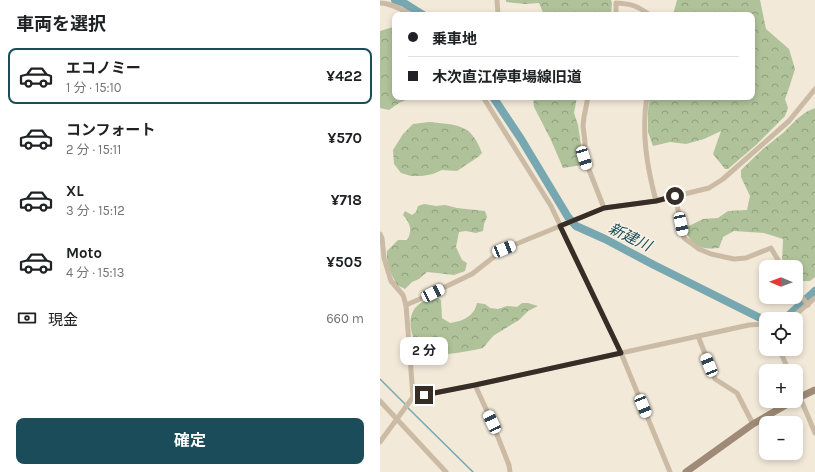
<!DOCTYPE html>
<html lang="ja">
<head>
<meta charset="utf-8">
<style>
  body { margin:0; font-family:Karla,"Noto Sans JP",sans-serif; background:#f6f6f6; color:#202124; height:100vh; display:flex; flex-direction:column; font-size:15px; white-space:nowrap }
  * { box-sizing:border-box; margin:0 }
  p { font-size:13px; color:#757577 }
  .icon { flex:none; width:22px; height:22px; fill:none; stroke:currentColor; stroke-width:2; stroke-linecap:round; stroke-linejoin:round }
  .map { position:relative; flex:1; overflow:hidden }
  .panel { display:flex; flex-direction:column; background:#fff; width:380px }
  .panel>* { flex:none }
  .top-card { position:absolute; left:12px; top:12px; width:363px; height:88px; border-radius:8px; box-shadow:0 2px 6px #0003; display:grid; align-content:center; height:88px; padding:0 16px; background:#fff }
  .needle { width:26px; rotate:271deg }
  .tools { position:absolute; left:379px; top:260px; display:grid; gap:8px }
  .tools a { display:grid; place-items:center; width:44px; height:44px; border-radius:8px; background:#fff; box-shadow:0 2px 6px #0003; font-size:20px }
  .end { position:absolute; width:18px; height:18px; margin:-9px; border:5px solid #362d26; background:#fff; box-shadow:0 0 0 2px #fff }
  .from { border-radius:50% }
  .bubble { position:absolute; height:28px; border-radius:8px; background:#fff; box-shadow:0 2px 6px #0003; font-size:13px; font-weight:700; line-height:28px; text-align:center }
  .car { position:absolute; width:12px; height:24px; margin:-12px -6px; border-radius:5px; box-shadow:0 0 3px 1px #0007; background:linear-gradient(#fff 24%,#345 0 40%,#fff 0 76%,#345 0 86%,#fff 0) }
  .top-card b { display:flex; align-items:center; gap:14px; height:38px; font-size:15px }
  .top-card b+b { border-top:1px solid #e0e0e0 }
  .top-card i { width:10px; height:10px; background:#202124 }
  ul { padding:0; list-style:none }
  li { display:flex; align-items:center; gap:12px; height:56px; margin:0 8px 6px; padding:0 8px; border:2px solid transparent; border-radius:8px }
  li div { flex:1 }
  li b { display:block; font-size:15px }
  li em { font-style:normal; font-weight:700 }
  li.current { border-color:#1a4d59 }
  li>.icon { width:36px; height:36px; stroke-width:1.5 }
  h2 { padding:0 16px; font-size:18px; line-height:48px }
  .pay { display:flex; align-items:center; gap:10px; height:44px; padding:0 16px; font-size:15px }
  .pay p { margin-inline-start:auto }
  .button { display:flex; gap:8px; margin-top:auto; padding:8px 16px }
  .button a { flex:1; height:46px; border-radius:8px; background:#1a4d59; color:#fff; font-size:16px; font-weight:700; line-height:46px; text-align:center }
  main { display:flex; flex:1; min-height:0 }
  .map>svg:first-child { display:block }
</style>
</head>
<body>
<main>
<section class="panel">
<h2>車両を選択</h2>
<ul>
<li class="current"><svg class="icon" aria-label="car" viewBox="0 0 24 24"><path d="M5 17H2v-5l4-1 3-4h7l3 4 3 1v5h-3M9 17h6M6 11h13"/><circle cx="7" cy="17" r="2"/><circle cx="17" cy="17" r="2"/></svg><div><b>エコノミー</b><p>1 分 · 15:10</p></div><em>¥422</em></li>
<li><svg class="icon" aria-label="car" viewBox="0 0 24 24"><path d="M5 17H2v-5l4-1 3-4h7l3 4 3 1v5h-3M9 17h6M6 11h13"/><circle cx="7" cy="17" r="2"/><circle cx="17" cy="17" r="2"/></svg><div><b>コンフォート</b><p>2 分 · 15:11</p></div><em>¥570</em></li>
<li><svg class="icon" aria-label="car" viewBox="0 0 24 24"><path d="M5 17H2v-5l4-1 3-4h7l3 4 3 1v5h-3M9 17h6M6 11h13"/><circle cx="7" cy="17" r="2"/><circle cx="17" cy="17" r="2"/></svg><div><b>XL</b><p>3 分 · 15:12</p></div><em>¥718</em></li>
<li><svg class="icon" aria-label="car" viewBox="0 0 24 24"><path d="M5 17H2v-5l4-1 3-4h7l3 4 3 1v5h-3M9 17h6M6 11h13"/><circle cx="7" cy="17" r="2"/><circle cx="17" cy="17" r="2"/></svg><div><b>Moto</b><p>4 分 · 15:13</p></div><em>¥505</em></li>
</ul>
<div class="pay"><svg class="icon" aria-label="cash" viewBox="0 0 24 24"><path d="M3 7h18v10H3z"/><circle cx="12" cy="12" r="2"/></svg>現金<p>660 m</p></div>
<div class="button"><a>確定</a></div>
</section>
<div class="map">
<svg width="435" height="472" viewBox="0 0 435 472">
  <defs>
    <pattern id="forest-crowns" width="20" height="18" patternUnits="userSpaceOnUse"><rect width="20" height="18" fill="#afc299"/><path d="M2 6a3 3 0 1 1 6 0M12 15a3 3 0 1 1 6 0" fill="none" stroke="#8f9e7d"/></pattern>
  </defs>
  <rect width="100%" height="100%" fill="#f2e9d9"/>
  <g fill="url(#forest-crowns)">
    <path d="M126 0H231L232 3 231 15H164L159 3 145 4 126 2Z"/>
    <path d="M297 0H380L386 29 409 49 415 69 408 91 405 99 408 108 405 116 376 145 348 169H345L333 154 341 131 324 139 306 144 290 142 273 146 268 132V110L270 97H372V15H293Z"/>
    <path d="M13 27 15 28V97H33L19 103 9 110 0 108V31Z"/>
    <path d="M153 97H197L194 113 198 125 201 145 202 165 183 168 171 140 154 107Z"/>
    <path d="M435 108V277L430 281H421L416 277V267H405L402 264 403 239 384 233 354 231 343 237 339 248C321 250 310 246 305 228L323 219 338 218 348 211 367 210 370 196 361 177V170L383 149 403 133 417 119 426 112Z"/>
    <path d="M49 122C77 125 91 123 102 153L98 157 77 171 62 170 53 174 42 176H31L21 173 14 164 13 150 23 134 33 124Z"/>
    <path d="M44 204 56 206 65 205 77 208 105 211 107 217 104 224 103 231 96 233 86 231 79 232 76 247 82 260 87 263 85 271 74 275 57 273 47 272 39 279 32 282 25 289 17 285C11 274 6 264 7 251L18 240H27C33 230 30 223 23 215L25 211 32 215 36 212 38 206Z"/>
    <path d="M56 296 61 300 62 318 70 323C78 322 88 319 93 312 95 310 96 306 97 303L105 304 110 308 118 309 127 306 137 307 142 303H148L158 306 148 311 139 320 113 336 103 348C91 351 58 357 48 353 32 347 24 318 37 306 42 301 50 298 56 296Z"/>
  </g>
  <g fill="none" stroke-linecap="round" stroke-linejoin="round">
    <g stroke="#77a7b0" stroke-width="1.5">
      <path d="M0 379 25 404"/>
      <path d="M27 407 93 472"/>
    </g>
    <g stroke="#77a7b0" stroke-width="8">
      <path d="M15 0 24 3 43 15"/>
      <path d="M113 97 141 139 188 217 196 226 225 239 274 265 378 317 386 320"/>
      <path d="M402 319 406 318 435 291"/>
    </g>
    <g stroke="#cbbba5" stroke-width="5">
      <path d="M117 0 118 15"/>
      <path d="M0 3C11 3 22 10 32 15"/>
      <path d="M236 15V3C253 4 257 6 270 15"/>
      <path d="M103 97 171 206 241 353 290 472"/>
      <path d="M208 97 204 117 203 126 205 142 204 157 224 208"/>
      <path d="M267 97C261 132 267 167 276 201"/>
      <path d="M295 196 304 238 319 249 331 254 354 259 366 258 391 248 402 267"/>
      <path d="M0 234 2 238 4 258 11 281 23 295 26 305 30 357 33 397"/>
      <path d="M416 289 428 305"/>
      <path d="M26 305 40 299 92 274 124 249 224 208 276 201 329 188 343 179 409 121 435 89"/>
      <path d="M408 319 414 316 435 298"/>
      <path d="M318 336 335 379 357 393 373 424"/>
      <path d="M399 349 409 371"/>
      <path d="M95 385 112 422 129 465 130 472"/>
      <path d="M416 388 435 433"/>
      <path d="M0 401 66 472"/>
      <path d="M0 442 33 397 95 385 369 325 386 324"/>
    </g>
    <g stroke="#9e8a76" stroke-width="7">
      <path d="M416 399 435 390"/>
      <path d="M306 472 373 424 413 401"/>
    </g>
  </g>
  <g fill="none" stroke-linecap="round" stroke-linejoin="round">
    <path stroke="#362d26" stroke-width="5" d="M44 395 95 385 241 353 180 226 224 208 276 201 295 196"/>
  </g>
  <g text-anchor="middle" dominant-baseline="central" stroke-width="3" stroke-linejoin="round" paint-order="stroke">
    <g font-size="15" font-style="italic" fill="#1a4d59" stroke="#faf3e5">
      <text transform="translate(250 237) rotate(26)">新建川</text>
    </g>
  </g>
</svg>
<div class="tools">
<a><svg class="needle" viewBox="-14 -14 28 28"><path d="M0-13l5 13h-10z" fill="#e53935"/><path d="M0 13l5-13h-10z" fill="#757577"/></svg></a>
<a><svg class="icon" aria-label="locate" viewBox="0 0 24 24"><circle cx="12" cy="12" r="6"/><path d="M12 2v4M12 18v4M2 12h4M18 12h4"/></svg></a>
<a>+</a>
<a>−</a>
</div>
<i class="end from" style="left:295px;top:196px"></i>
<i class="end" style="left:44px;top:395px"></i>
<div class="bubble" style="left:20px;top:337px;width:48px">2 分</div>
<i class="car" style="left:204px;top:158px;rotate:163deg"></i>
<i class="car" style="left:301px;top:224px;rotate:168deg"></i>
<i class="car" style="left:124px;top:249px;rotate:68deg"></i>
<i class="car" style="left:53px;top:293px;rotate:64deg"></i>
<i class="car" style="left:329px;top:365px;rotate:338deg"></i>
<i class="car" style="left:263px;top:406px;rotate:158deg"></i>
<i class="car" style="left:112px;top:422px;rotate:335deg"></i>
<div class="top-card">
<b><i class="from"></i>乗車地</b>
<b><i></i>木次直江停車場線旧道</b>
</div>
</div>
</main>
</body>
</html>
